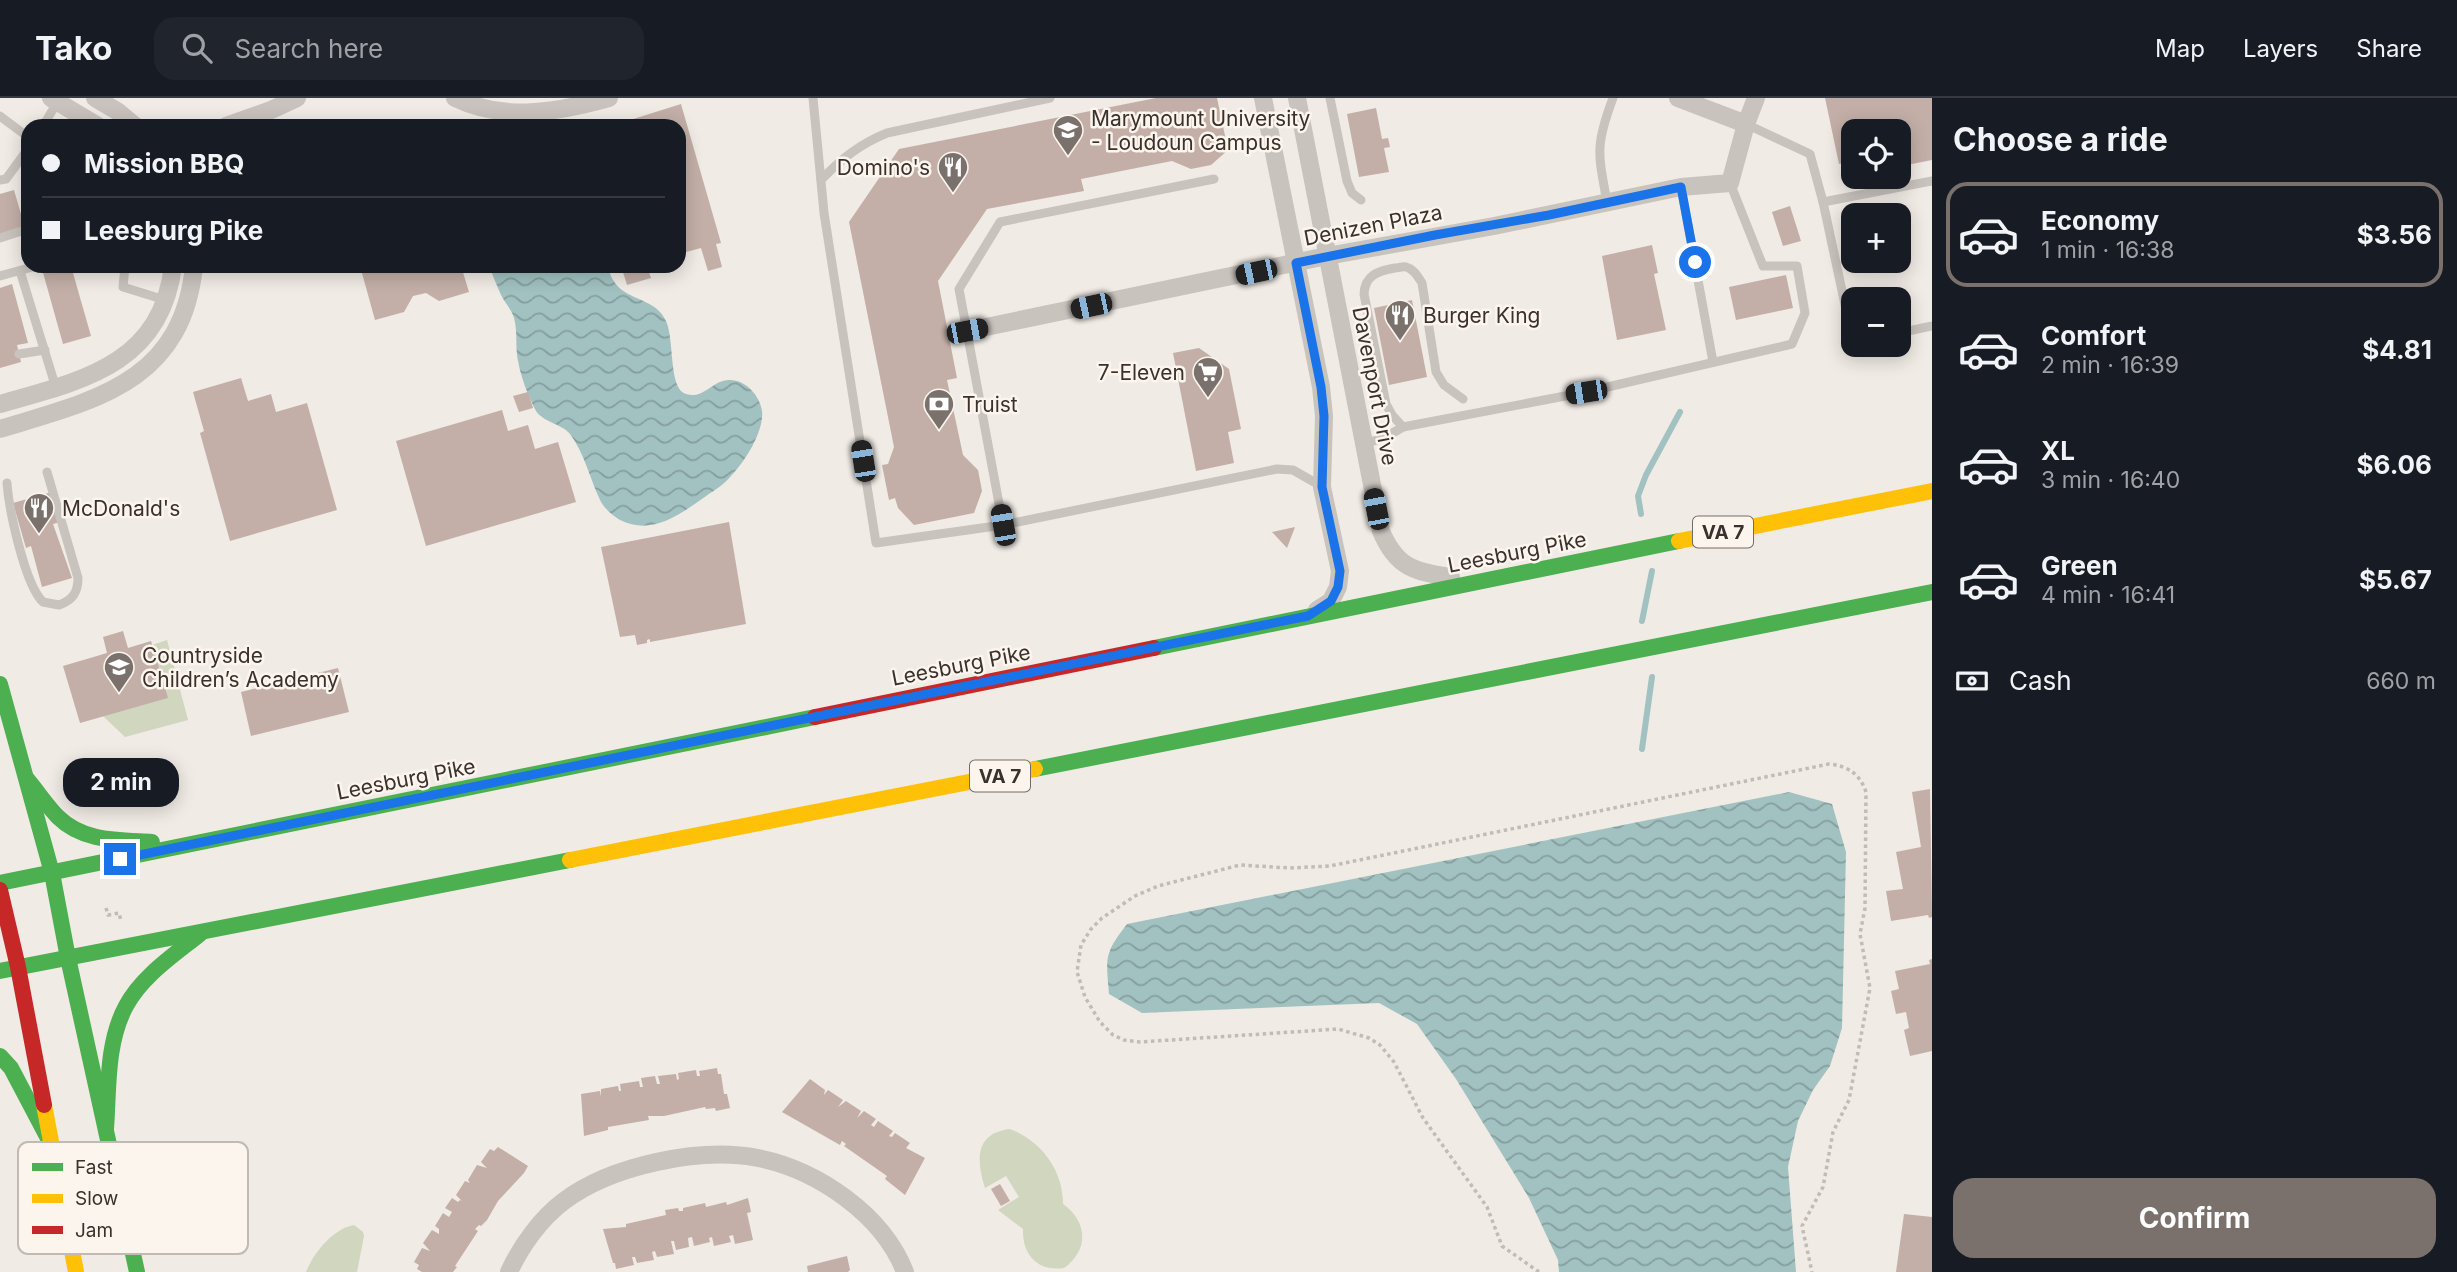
<!DOCTYPE html>
<html lang="en">
<head>
<meta charset="utf-8">
<style>
  body { margin:0; font-family:Inter,sans-serif; background:#20242c; color:#f1f3f6; height:100vh; display:flex; flex-direction:column; font-size:26px; white-space:nowrap }
  * { box-sizing:border-box; margin:0 }
  p { font-size:23px; color:#9ea1a6 }
  .icon { flex:none; width:38px; height:38px; fill:none; stroke:currentColor; stroke-width:2; stroke-linecap:round; stroke-linejoin:round }
  .map { position:relative; flex:1; overflow:hidden }
  .details { display:flex; flex-direction:column; background:#171b24; width:525px }
  .details>* { flex:none }
  .guide { position:absolute; left:21px; top:21px; width:665px; height:154px; border-radius:21px; box-shadow:0 4px 18px #0003; display:grid; align-content:center; height:154px; padding:0 21px; background:#171b24 }
  .controls { position:absolute; left:1841px; top:21px; display:grid; gap:14px }
  .controls a { display:grid; place-items:center; width:70px; height:70px; border-radius:14px; background:#171b24; box-shadow:0 4px 18px #0003; font-size:35px }
  .end { position:absolute; width:32px; height:32px; margin:-16px; border:9px solid #1a73e8; background:#fff; box-shadow:0 0 0 4px #fff }
  .from { border-radius:50% }
  .bubble { position:absolute; height:49px; border-radius:21px; background:#171b24; box-shadow:0 4px 18px #0003; font-size:23px; font-weight:700; line-height:49px; text-align:center }
  .car { position:absolute; width:21px; height:42px; margin:-21px -10px; border-radius:9px; box-shadow:0 0 5px 2px #0007; background:linear-gradient(#222 24%,#8ab4d8 0 40%,#222 0 76%,#8ab4d8 0 86%,#222 0) }
  .guide b { display:flex; align-items:center; gap:24px; height:66px; font-size:26px }
  .guide b+b { border-top:2px solid #363941 }
  .guide i { width:18px; height:18px; background:#f1f3f6 }
  ul { padding:0; list-style:none }
  li { display:flex; align-items:center; gap:21px; height:105px; margin:0 14px 10px; padding:0 7px; border:4px solid transparent; border-radius:21px }
  li div { flex:1 }
  li b { display:block; font-size:26px }
  li em { font-style:normal; font-weight:700 }
  li.current { border-color:#7a716c }
  li>.icon { width:63px; height:63px; stroke-width:1.5 }
  h2 { padding:0 21px; font-size:32px; line-height:84px }
  .pay { display:flex; align-items:center; gap:18px; height:77px; padding:0 21px; font-size:26px }
  .pay p { margin-inline-start:auto }
  .primary-button { display:flex; gap:14px; margin-top:auto; padding:14px 21px }
  .primary-button a { flex:1; height:80px; border-radius:21px; background:#7a716c; color:#fff; font-size:28px; font-weight:700; line-height:80px; text-align:center }
  header { display:flex; align-items:center; gap:42px; box-sizing:border-box; height:98px; padding:0 35px; background:#171b24; border-bottom:2px solid #363941 }
  header strong { font-size:33px }
  nav { display:flex; gap:38px; margin-inline-start:auto; font-size:24px }
  .search { width:490px; height:63px; background:#20242c; display:flex; align-items:center; gap:18px; box-sizing:border-box; padding:0 24px; border-radius:21px; color:#9ea1a6; font-size:26px }
  main { display:flex; flex:1; min-height:0 }
  .map>svg:first-child { display:block }
</style>
</head>
<body>
<header>
<strong>Tako</strong>
<div class="search"><svg class="icon" aria-label="search" viewBox="0 0 24 24"><circle cx="10" cy="10" r="6"/><path d="M15 15l6 6"/></svg>Search here</div>
<nav><a>Map</a><a>Layers</a><a>Share</a></nav>
</header>
<main>
<div class="map">
<svg width="1932" height="1174" viewBox="0 0 1932 1174">
  <defs>
    <pattern id="water-waves" width="16" height="10" patternUnits="userSpaceOnUse" patternTransform="scale(1.75)"><rect width="16" height="10" fill="#a1c2c1"/><path d="M0 5q4-4 8 0t8 0" fill="none" stroke="#849e9d"/></pattern>
  </defs>
  <rect width="100%" height="100%" fill="#f0ebe5"/>
  <g fill="#d1d6bf">
    <path d="M167 542 188 622 125 639 103 618 167 600 152 547Z"/>
    <path d="M1010 1031C1041 1043 1063 1072 1063 1106 1088 1124 1089 1152 1064 1170 1037 1174 1022 1156 1023 1131L998 1112 1019 1099 1006 1078 985 1090C976 1062 975 1035 1010 1031Z"/>
    <path d="M354 1127 363 1134 364 1138 357 1174H306C314 1154 333 1131 354 1127Z"/>
  </g>
  <g fill="url(#water-waves)">
    <path d="M489 168H608C615 206 654 195 666 223 675 243 668 291 686 296 704 302 713 281 730 282 746 282 760 298 762 313 765 337 735 380 715 392 686 411 656 440 620 422 613 418 605 411 601 404 590 382 585 356 570 336 562 326 543 324 536 313 528 298 521 279 518 263 515 249 518 234 514 220 512 212 505 205 501 197 497 188 493 178 489 168Z"/>
    <path d="M1789 694 1832 706 1846 754 1842 930 1830 968 1813 992 1798 1023 1788 1069 1796 1174H1559L1558 1162 1529 1100 1456 981 1417 926 1379 905 1142 915 1109 896C1106 859 1104 856 1127 826Z"/>
  </g>
  <g fill="none" stroke-linecap="round" stroke-linejoin="round">
    <g stroke="#a1c2c1" stroke-width="6">
      <path d="M1641 416 1638 398 1646 377 1680 314"/>
      <path d="M1642 523 1652 473"/>
      <path d="M1642 651 1652 579"/>
    </g>
  </g>
  <g fill="#c3afa7">
    <path d="M1156 0H1217L1228 52 1211 67 1191 71 1172 63 1081 81 1084 93 987 111 938 183 957 280 947 282 963 357 978 372 982 393 974 415 914 427 898 410 895 400 889 402 882 367 888 366 894 349 849 124 899 51Z"/>
    <path d="M1825 0H1932V62L1902 68 1899 53V33H1853V63L1839 66Z"/>
    <path d="M681 6 721 145 716 146 722 169 708 173 701 150 679 156V28H611Z"/>
    <path d="M1376 10 1382 41 1388 40 1390 49 1384 50 1389 74 1359 79 1347 16Z"/>
    <path d="M14 92 25 130 0 137V96Z"/>
    <path d="M1790 108 1801 143 1783 148 1772 114Z"/>
    <path d="M1652 147 1658 175 1654 176 1666 232 1617 242 1602 158Z"/>
    <path d="M52 168H71L91 238 63 246 42 171Z"/>
    <path d="M360 168H461L469 194 439 203 426 195 413 198 404 214 375 222Z"/>
    <path d="M621 168H647L651 180 627 187Z"/>
    <path d="M1786 177 1793 210 1736 222 1729 189Z"/>
    <path d="M12 186 28 245 17 247 21 264 0 270V190Z"/>
    <path d="M1412 202 1427 279 1389 287 1374 210Z"/>
    <path d="M1199 250 1229 271 1241 331 1228 334 1234 365 1196 373 1173 255Z"/>
    <path d="M241 280 248 303 271 296 276 314 307 305 337 412 230 443 200 335 204 333 193 294Z"/>
    <path d="M528 294 533 310 519 314 513 298Z"/>
    <path d="M502 312 508 333 528 327 535 351 558 344 576 404 426 448 396 343Z"/>
    <path d="M52 394 60 424 53 426 72 480 42 489 31 448 26 450 13 405Z"/>
    <path d="M729 424 746 526 650 544V541L647 542V545L637 547 635 537 620 539 601 449Z"/>
    <path d="M1295 429 1287 450 1272 434Z"/>
    <path d="M123 533 128 550 151 543 168 600 80 625 63 568 107 555 103 539Z"/>
    <path d="M338 570 349 614 251 638 241 594Z"/>
    <path d="M1930 691 1932 819 1929 820 1928 817 1891 823 1886 793 1903 791 1896 754 1921 749 1912 694Z"/>
    <path d="M1932 861V953L1910 958 1904 932 1909 930 1906 914 1896 916 1891 893 1899 891 1895 873 1930 866 1929 862Z"/>
    <path d="M717 970 718 976H721L724 996H727L730 1010 716 1013 715 1010 706 1011 705 1009 664 1018H648L649 1022 608 1029V1032L584 1038 581 996 600 993 601 999V991L618 988 619 993H621L620 986 639 983 640 989H643L641 980 655 978 657 986H660L658 978 676 976 677 982 679 981 678 975 696 972 697 978H700L699 973Z"/>
    <path d="M810 981 825 992 824 997 828 992 843 1002 838 1009 846 1003 861 1013 857 1020 864 1013 876 1021 871 1027 874 1029 878 1023 893 1033 889 1038 892 1039 895 1035 910 1045 906 1050 925 1060 905 1097 885 1081 887 1078 844 1048 846 1046 842 1043 840 1047 782 1014Z"/>
    <path d="M498 1049 528 1068 524 1075 498 1103 487 1122 481 1128 479 1127 475 1131 478 1133 455 1168 457 1169 453 1174H422L417 1171 419 1167 414 1164 422 1150 430 1153 423 1145 432 1132 439 1136V1131L435 1128 443 1115 449 1119 452 1114 445 1110 452 1100 458 1104 460 1102 462 1103 456 1097 465 1083 470 1085 468 1082 477 1067 487 1070 481 1064 490 1051 494 1053Z"/>
    <path d="M1000 1086 1010 1103 1001 1108 991 1091Z"/>
    <path d="M748 1100 751 1114 747 1115 753 1142 735 1146 733 1137 729 1138 731 1144 714 1148 712 1139 709 1140 710 1144 694 1148 692 1139 688 1140 689 1149 676 1152 674 1143H671L674 1156 657 1159 655 1153 652 1154 654 1162 637 1165 635 1159H632L634 1167 616 1171 615 1165H613L603 1131 626 1129V1126L666 1117 665 1112 678 1110 679 1113H683V1110L705 1105 706 1109 726 1104 727 1107Z"/>
    <path d="M1904 1116 1932 1119V1174H1896Z"/>
    <path d="M847 1158 850 1172 848 1174H808L807 1168Z"/>
  </g>
  <g fill="none" stroke-linecap="round" stroke-linejoin="round">
    <g stroke="#c2bbb6" stroke-width="3.5" stroke-dasharray="3.5 3.5" stroke-linecap="butt">
      <path d="M106 810 108 817 119 815 121 823"/>
      <path d="M1539 1174 1502 1148 1487 1109 1423 1020 1394 964 1380 947 1369 940 1338 931 1140 944 1124 942 1113 937 1100 924 1085 899 1077 874 1081 847 1091 831 1102 820 1135 798 1158 788 1240 767 1290 770 1330 768 1829 666C1848 668 1860 676 1866 694L1865 810 1860 836 1870 890 1849 1002 1833 1034 1823 1089 1802 1128 1812 1174"/>
    </g>
    <g stroke="#c9c3be" stroke-width="9">
      <path d="M813 0 824 115 876 445 1003 427 1277 371 1293 372 1321 388"/>
      <path d="M1330 0 1347 83 1352 95 1361 102"/>
      <path d="M0 18 28 39"/>
      <path d="M1746 26 1810 56 1823 104 1932 83"/>
      <path d="M43 28 58 3"/>
      <path d="M0 82 6 81 28 51"/>
      <path d="M821 82C841 61 860 46 887 35L1050 0"/>
      <path d="M1681 89 1713 264"/>
      <path d="M1607 104C1598 55 1595 48 1613 0"/>
      <path d="M1823 104 1853 244"/>
      <path d="M0 140 28 131"/>
      <path d="M125 168 123 189 165 202"/>
      <path d="M20 173 56 290"/>
      <path d="M0 178 36 168"/>
      <path d="M1899 235 1932 228"/>
      <path d="M19 256 45 252"/>
      <path d="M1403 329 1392 317 1386 306 1364 196C1365 177 1378 173 1395 170 1398 170 1404 168 1406 169 1414 171 1418 179 1422 185L1436 274 1444 287 1463 301"/>
      <path d="M1363 346 1384 340 1403 329 1586 294 1792 246 1805 215 1797 168H1763L1730 85"/>
      <path d="M7 385C9 412 25 487 43 504L59 507C73 502 78 494 78 480L47 374"/>
      <path d="M1003 427 959 191 1000 124 1214 81"/>
    </g>
    <g stroke="#c9c3be" stroke-width="18">
      <path d="M51 0 98 28"/>
      <path d="M95 0 117 13 135 28"/>
      <path d="M455 0C504 24 558 14 609 0"/>
      <path d="M1263 0 1321 289 1324 318 1322 389 1340 473 1338 489 1331 503 1317 512"/>
      <path d="M1297 0 1381 433C1396 469 1414 474 1451 479"/>
      <path d="M1678 0 1746 26 1756 0"/>
      <path d="M226 28 271 12 297 0"/>
      <path d="M967 233 1327 158 1494 128 1681 89 1730 85 1746 26"/>
      <path d="M0 306C81 283 161 267 173 168"/>
      <path d="M0 331C95 302 182 285 194 168"/>
      <path d="M509 1174C521 1148 541 1120 564 1103 612 1067 700 1049 758 1060 818 1072 883 1117 905 1174"/>
    </g>
    <g stroke="#4caf50" stroke-width="16">
      <path d="M1154 550 1679 443"/>
      <path d="M0 586 52 775 68 860 137 1174"/>
      <path d="M1035 671 1932 494"/>
      <path d="M27 681C38 694 47 708 58 719 83 744 119 742 152 744"/>
      <path d="M0 785 815 619"/>
      <path d="M0 873 570 762"/>
      <path d="M0 958 11 970 50 1044"/>
      <path d="M106 1031C109 991 106 945 126 908 142 878 174 857 200 836"/>
    </g>
    <g stroke="#ffc107" stroke-width="16">
      <path d="M1679 443 1932 393"/>
      <path d="M570 762 1035 671"/>
      <path d="M44 1007 76 1174"/>
    </g>
    <g stroke="#c62828" stroke-width="16">
      <path d="M815 619 1154 550"/>
      <path d="M0 792 18 869 44 1007"/>
    </g>
  </g>
  <g fill="none" stroke-linecap="round" stroke-linejoin="round">
    <path stroke="#1a73e8" stroke-width="9" d="M120 761 1308 518 1331 503 1338 489 1340 473 1322 389 1324 318 1321 289 1296 165 1435 137 1549 117 1681 89 1695 164"/>
  </g>
  <defs>
    <g id="university-pin" transform="scale(1.575)"><path d="M0 17L-7.5 6A9.5 9.5 0 1 1 7.5 6Z" fill="#7a716c" stroke="#fbf5ee"/><path d="M0-5L7-2L0 1L-7-2ZM-4 1L0 2.5L4 1V4Q0 6-4 4Z" fill="#fff"/></g>
    <g id="restaurant-pin" transform="scale(1.575)"><path d="M0 17L-7.5 6A9.5 9.5 0 1 1 7.5 6Z" fill="#7a716c" stroke="#fbf5ee"/><path d="M-5-6h1v4h1v-4h1v4h1v-4h1v5L-1.5 .5V6h-2V.5L-5-1ZM5-6V6H3V1.5H1.5Q1.5-4 5-6Z" fill="#fff"/></g>
    <g id="supermarket-pin" transform="scale(1.575)"><path d="M0 17L-7.5 6A9.5 9.5 0 1 1 7.5 6Z" fill="#7a716c" stroke="#fbf5ee"/><path d="M-6-5.5h2.5l.6 2H6L4.5 2H-2.5L-4.4-4H-6ZM-1.5 3.2a1.3 1.3 0 1 0 .1 0ZM3 3.2a1.3 1.3 0 1 0 .1 0Z" fill="#fff"/></g>
    <g id="bank-pin" transform="scale(1.575)"><path d="M0 17L-7.5 6A9.5 9.5 0 1 1 7.5 6Z" fill="#7a716c" stroke="#fbf5ee"/><path d="M-6-4H6V4H-6ZM0-2.3a2.3 2.3 0 1 0 0 4.6a2.3 2.3 0 1 0 0-4.6Z" fill="#fff"/></g>
    <g id="school-pin" transform="scale(1.575)"><path d="M0 17L-7.5 6A9.5 9.5 0 1 1 7.5 6Z" fill="#7a716c" stroke="#fbf5ee"/><path d="M0-5L7-2L0 1L-7-2ZM-4 1L0 2.5L4 1V4Q0 6-4 4Z" fill="#fff"/></g>
  </defs>
  <g fill-rule="evenodd">
    <use href="#university-pin" x="1068" y="32"/>
    <use href="#restaurant-pin" x="953" y="69"/>
    <use href="#restaurant-pin" x="1400" y="217"/>
    <use href="#supermarket-pin" x="1208" y="274"/>
    <use href="#bank-pin" x="939" y="306"/>
    <use href="#restaurant-pin" x="39" y="410"/>
    <use href="#school-pin" x="119" y="569"/>
  </g>
  <g text-anchor="middle" dominant-baseline="central" stroke-width="5" stroke-linejoin="round" paint-order="stroke">
    <g fill="#fbf5ee" stroke="#756b66" stroke-width="2">
      <rect x="1693" y="418.5" width="60" height="31" rx="5"/>
      <rect x="970" y="662.5" width="60" height="31" rx="5"/>
    </g>
    <g font-size="19" font-weight="bold" fill="#3b302b">
      <text x="1723" y="434">VA 7</text>
      <text x="1000" y="678">VA 7</text>
    </g>
    <g font-size="21" fill="#3b302b" stroke="#fbf5ee" text-anchor="start">
      <text x="1091" y="20">Marymount University<tspan x="1091" dy="24">- Loudoun Campus</tspan></text>
      <text x="930" y="69" text-anchor="end">Domino's</text>
      <text x="1423" y="217">Burger King</text>
      <text x="1185" y="274" text-anchor="end">7-Eleven</text>
      <text x="962" y="306">Truist</text>
      <text x="62" y="410">McDonald's</text>
      <text x="142" y="557">Countryside<tspan x="142" dy="24">Children’s Academy</tspan></text>
    </g>
    <g font-size="21" fill="#3b302b" stroke="#fbf5ee">
      <text transform="translate(1373 127) rotate(-11)">Denizen Plaza</text>
      <text transform="translate(1375 288) rotate(79)">Davenport Drive</text>
      <text transform="translate(1517 454) rotate(-11)">Leesburg Pike</text>
      <text transform="translate(961 567) rotate(-11)">Leesburg Pike</text>
      <text transform="translate(406 681) rotate(-11)">Leesburg Pike</text>
    </g>
  </g>
  <rect x="18" y="1044" width="230" height="112" rx="10" fill="#fbf5ee" stroke="#c1bab4" stroke-width="2"/>
  <rect x="32" y="1065" width="31" height="8" fill="#4caf50"/>
  <rect x="32" y="1096" width="31" height="9" fill="#ffc107"/>
  <rect x="32" y="1128" width="31" height="8" fill="#c62828"/>
  <g font-size="19" fill="#3b302b">
    <text x="75" y="1076">Fast</text>
    <text x="75" y="1107">Slow</text>
    <text x="75" y="1139">Jam</text>
  </g>
</svg>
<div class="controls">
<a><svg class="icon" aria-label="locate" viewBox="0 0 24 24"><circle cx="12" cy="12" r="6"/><path d="M12 2v4M12 18v4M2 12h4M18 12h4"/></svg></a>
<a>+</a>
<a>−</a>
</div>
<i class="end from" style="left:1695px;top:164px"></i>
<i class="end" style="left:120px;top:761px"></i>
<div class="bubble" style="left:63px;top:660px;width:116px">2 min</div>
<i class="car" style="left:1256px;top:174px;rotate:258deg"></i>
<i class="car" style="left:1091px;top:208px;rotate:258deg"></i>
<i class="car" style="left:967px;top:233px;rotate:79deg"></i>
<i class="car" style="left:1586px;top:294px;rotate:261deg"></i>
<i class="car" style="left:863px;top:363px;rotate:351deg"></i>
<i class="car" style="left:1376px;top:411px;rotate:349deg"></i>
<i class="car" style="left:1003px;top:427px;rotate:350deg"></i>
<div class="guide">
<b><i class="from"></i>Mission BBQ</b>
<b><i></i>Leesburg Pike</b>
</div>
</div>
<section class="details">
<h2>Choose a ride</h2>
<ul>
<li class="current"><svg class="icon" aria-label="car" viewBox="0 0 24 24"><path d="M5 17H2v-5l4-1 3-4h7l3 4 3 1v5h-3M9 17h6M6 11h13"/><circle cx="7" cy="17" r="2"/><circle cx="17" cy="17" r="2"/></svg><div><b>Economy</b><p>1 min · 16:38</p></div><em>$3.56</em></li>
<li><svg class="icon" aria-label="car" viewBox="0 0 24 24"><path d="M5 17H2v-5l4-1 3-4h7l3 4 3 1v5h-3M9 17h6M6 11h13"/><circle cx="7" cy="17" r="2"/><circle cx="17" cy="17" r="2"/></svg><div><b>Comfort</b><p>2 min · 16:39</p></div><em>$4.81</em></li>
<li><svg class="icon" aria-label="car" viewBox="0 0 24 24"><path d="M5 17H2v-5l4-1 3-4h7l3 4 3 1v5h-3M9 17h6M6 11h13"/><circle cx="7" cy="17" r="2"/><circle cx="17" cy="17" r="2"/></svg><div><b>XL</b><p>3 min · 16:40</p></div><em>$6.06</em></li>
<li><svg class="icon" aria-label="car" viewBox="0 0 24 24"><path d="M5 17H2v-5l4-1 3-4h7l3 4 3 1v5h-3M9 17h6M6 11h13"/><circle cx="7" cy="17" r="2"/><circle cx="17" cy="17" r="2"/></svg><div><b>Green</b><p>4 min · 16:41</p></div><em>$5.67</em></li>
</ul>
<div class="pay"><svg class="icon" aria-label="cash" viewBox="0 0 24 24"><path d="M3 7h18v10H3z"/><circle cx="12" cy="12" r="2"/></svg>Cash<p>660 m</p></div>
<div class="primary-button"><a>Confirm</a></div>
</section>
</main>
</body>
</html>
